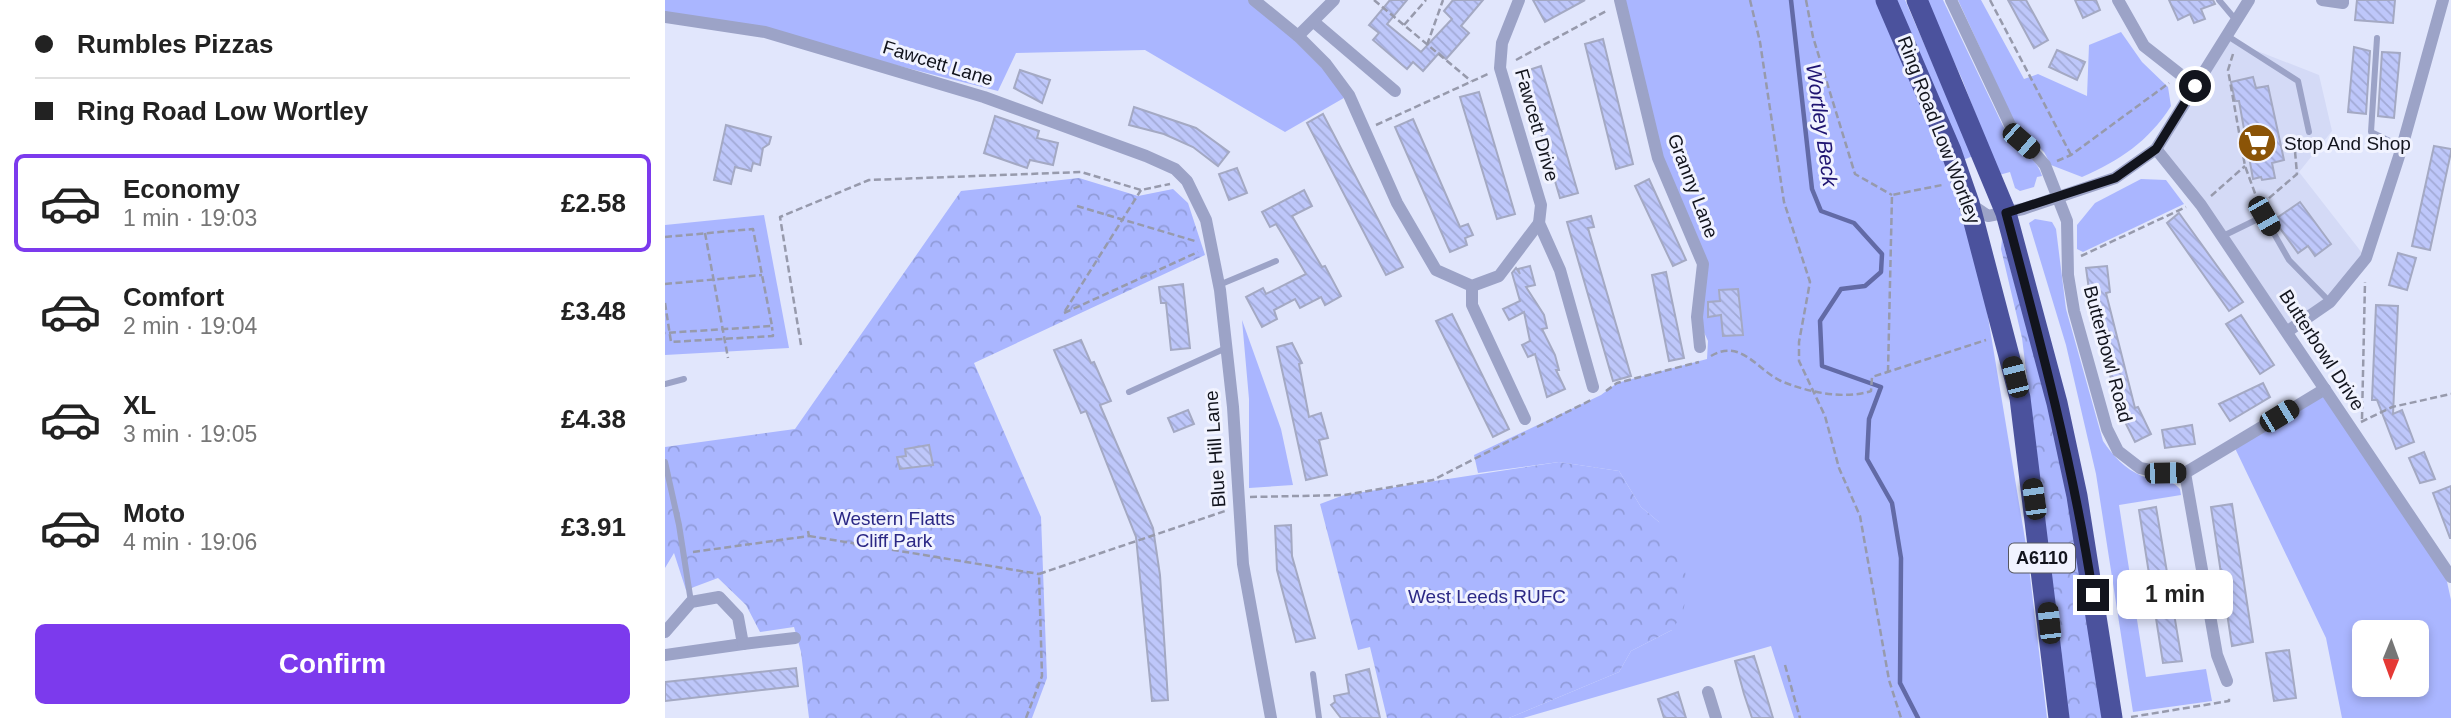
<!DOCTYPE html>
<html lang="en">
<head>
<meta charset="utf-8">
<style>
  body { margin:0; font-family:Helvetica,sans-serif; background:#f2f2f2; color:#222; height:100vh; display:flex; flex-direction:column; font-size:26px; white-space:nowrap }
  * { box-sizing:border-box; margin:0 }
  p { font-size:23px; color:#767676 }
  .icon { flex:none; width:38px; height:38px; fill:none; stroke:currentColor; stroke-width:2; stroke-linecap:round; stroke-linejoin:round }
  .map { position:relative; flex:1; overflow:hidden }
  .side { display:flex; flex-direction:column; background:#fff; width:665px }
  .side>* { flex:none }
  .top-card { display:grid; align-content:center; height:154px; padding:0 35px; background:#fff }
  .needle { width:46px; rotate:181deg }
  .tools { position:absolute; left:1687px; top:620px; display:grid; gap:14px }
  .tools a { display:grid; place-items:center; width:77px; height:77px; border-radius:10px; background:#fff; box-shadow:0 4px 10px #0003; font-size:35px }
  .end { position:absolute; width:32px; height:32px; margin:-16px; border:9px solid #12141d; background:#fff; box-shadow:0 0 0 4px #fff }
  .from { border-radius:50% }
  .bubble { position:absolute; height:49px; border-radius:10px; background:#fff; box-shadow:0 4px 10px #0003; font-size:23px; font-weight:700; line-height:49px; text-align:center }
  .car { position:absolute; width:21px; height:42px; margin:-21px -10px; border-radius:9px; box-shadow:0 0 5px 2px #0007; background:linear-gradient(#222 24%,#8ab4d8 0 40%,#222 0 76%,#8ab4d8 0 86%,#222 0) }
  .top-card b { display:flex; align-items:center; gap:24px; height:66px; font-size:26px }
  .top-card b+b { border-top:2px solid #e0e0e0 }
  .top-card i { width:18px; height:18px; background:#222 }
  ul { padding:0; list-style:none }
  li { display:flex; align-items:center; gap:21px; height:98px; margin:0 14px 10px; padding:0 21px; border:4px solid transparent; border-radius:10px }
  li div { flex:1 }
  li b { display:block; font-size:26px }
  li em { font-style:normal; font-weight:700 }
  li.on { border-color:#7c3aed }
  li>.icon { width:63px; height:63px; stroke-width:1.5 }
  .cta { display:flex; gap:14px; margin-top:auto; padding:14px 35px }
  .cta a { flex:1; height:80px; border-radius:10px; background:#7c3aed; color:#fff; font-size:28px; font-weight:700; line-height:80px; text-align:center }
  main { display:flex; flex:1; min-height:0 }
  .map>svg:first-child { display:block }
</style>
</head>
<body>
<main>
<section class="side">
<div class="top-card">
<b><i class="from"></i>Rumbles Pizzas</b>
<b><i></i>Ring Road Low Wortley</b>
</div>
<ul>
<li class="on"><svg class="icon" aria-label="car" viewBox="0 0 24 24"><path d="M5 17H2v-5l4-1 3-4h7l3 4 3 1v5h-3M9 17h6M6 11h13"/><circle cx="7" cy="17" r="2"/><circle cx="17" cy="17" r="2"/></svg><div><b>Economy</b><p>1 min · 19:03</p></div><em>£2.58</em></li>
<li><svg class="icon" aria-label="car" viewBox="0 0 24 24"><path d="M5 17H2v-5l4-1 3-4h7l3 4 3 1v5h-3M9 17h6M6 11h13"/><circle cx="7" cy="17" r="2"/><circle cx="17" cy="17" r="2"/></svg><div><b>Comfort</b><p>2 min · 19:04</p></div><em>£3.48</em></li>
<li><svg class="icon" aria-label="car" viewBox="0 0 24 24"><path d="M5 17H2v-5l4-1 3-4h7l3 4 3 1v5h-3M9 17h6M6 11h13"/><circle cx="7" cy="17" r="2"/><circle cx="17" cy="17" r="2"/></svg><div><b>XL</b><p>3 min · 19:05</p></div><em>£4.38</em></li>
<li><svg class="icon" aria-label="car" viewBox="0 0 24 24"><path d="M5 17H2v-5l4-1 3-4h7l3 4 3 1v5h-3M9 17h6M6 11h13"/><circle cx="7" cy="17" r="2"/><circle cx="17" cy="17" r="2"/></svg><div><b>Moto</b><p>4 min · 19:06</p></div><em>£3.91</em></li>
</ul>
<div class="cta"><a>Confirm</a></div>
</section>
<div class="map">
<svg width="1786" height="718" viewBox="0 0 1786 718">
  <defs>
    <pattern id="park-crowns" width="20" height="18" patternUnits="userSpaceOnUse" patternTransform="scale(1.75)"><rect width="20" height="18" fill="#aab6ff"/><path d="M2 6a3 3 0 1 1 6 0M12 15a3 3 0 1 1 6 0" fill="none" stroke="#919cda"/></pattern>
    <pattern id="building-back-hatch" width="6" height="6" patternUnits="userSpaceOnUse" patternTransform="scale(1.75)"><rect width="6" height="6" fill="#bec7fa"/><path d="M-1 5l2 2M0 0l6 6M5-1l2 2" fill="none" stroke="#a2aad6"/></pattern>
  </defs>
  <rect width="100%" height="100%" fill="#e1e6fc"/>
  <path fill="#d4daf6" d="M1560 34 1572 43 1654 75 1667 131 1634 172 1701 258 1690 275 1623 331 1491 149Z"/>
  <g fill="#aab6ff" fill-rule="evenodd">
    <path d="M0 0H589L684 95 620 132 480 50 351 53 333 91 100 32 0 17Z"/>
    <path d="M955 0H1221L1304 203 1362 551 1382 718H1129L1106 646 858 718H844L954 672 966 651 1007 630 994 522 976 507 954 471 894 462 813 473 809 455 936 395 952 383 1042 359 1043 341 1032 317 1038 264 993 158Z"/>
    <path d="M1230 0H1240L1308 156 1298 160Z"/>
    <path d="M1260 0H1278L1338 126C1348 143 1371 156 1377 176L1372 177 1369 187 1355 191 1350 188 1345 172 1334 175 1297 79Z"/>
    <path d="M1293 0H1316L1359 79 1373 74 1422 96 1424 45 1456 32 1477 62 1503 87 1506 106C1484 141 1454 161 1417 177L1386 165 1379 152 1350 124Z"/>
    <path d="M1476 179 1501 180 1519 204 1418 252 1412 249V225L1430 203Z"/>
    <path d="M99 215 124 348 0 355V225Z"/>
    <path d="M1370 219 1387 222 1391 229 1401 309 1438 441C1448 456 1460 469 1477 476 1490 481 1505 477 1515 489L1516 495 1454 505 1481 677 1541 669 1547 701 1468 712 1431 474 1401 345 1364 223Z"/>
    <path d="M577 320 616 429 628 485 584 488V399Z"/>
    <path d="M1660 389 1779 568 1786 600V718H1677L1661 638 1568 444ZM1699 632H1752V684H1699Z"/>
  </g>
  <g fill="url(#park-crowns)">
    <path d="M414 178 473 196 508 189 523 203 540 255 309 363 376 517 382 678 367 718H144L136 652 129 627 95 632 81 605 53 578 21 590 9 553 0 568V447L130 429 296 191Z"/>
    <path d="M1337 239 1394 442 1437 718H1404L1357 338 1336 249Z"/>
    <path d="M894 462 954 471 976 507 994 522 1019 560 1022 591 1018 613 1007 630 966 651 954 672 844 718H722L705 647 693 650 655 504 679 495Z"/>
  </g>
  <g fill="none" stroke-linecap="round" stroke-linejoin="round">
    <path stroke="#626aa6" stroke-width="4.5" d="M1126 0 1147 189 1156 211 1189 223 1217 254 1216 272 1200 286 1176 289 1155 321 1157 366 1216 387 1204 419 1202 459 1227 503 1236 558 1235 683 1253 718"/>
  </g>
  <g fill="url(#building-back-hatch)" stroke="#a4a9c3" stroke-width="2">
    <path d="M725 0H742L722 24 756 52 787 19 779 11 788 0H818L796 26 804 33 781 59 774 53 758 71 748 62 742 69 708 40 714 33 704 25Z"/>
    <path d="M868 0H920L880 22Z"/>
    <path d="M1343 0H1361L1383 40 1369 48Z"/>
    <path d="M1410 0H1431L1435 10 1418 18Z"/>
    <path d="M1504 0H1548L1550 4 1536 9 1540 19 1529 23 1525 14 1513 20Z"/>
    <path d="M1692 0H1730L1728 23 1690 20Z"/>
    <path d="M938 39 968 164 951 169 920 44Z"/>
    <path d="M1689 47 1705 51 1701 114 1683 112Z"/>
    <path d="M1392 50 1420 62 1412 80 1384 67Z"/>
    <path d="M1717 52 1735 53 1729 118 1713 116Z"/>
    <path d="M876 66 913 193 895 198 858 72Z"/>
    <path d="M355 70 385 80 377 103 349 88Z"/>
    <path d="M1588 77 1591 88 1603 86 1619 160 1607 163 1610 178 1597 180 1596 177 1588 179 1574 101H1570L1566 82Z"/>
    <path d="M814 92 850 214 832 219 795 97Z"/>
    <path d="M469 107 531 128 564 152 553 166 528 147 499 134 464 125Z"/>
    <path d="M658 114 738 267 721 275 642 123Z"/>
    <path d="M330 116 374 131 372 138 393 143 388 165 365 160 362 168 319 153Z"/>
    <path d="M748 119 795 227 803 224 808 235 800 238 802 245 785 252 730 127Z"/>
    <path d="M61 125 106 137 104 144 98 148 95 165 88 163 86 171 70 167 66 184 49 180Z"/>
    <path d="M1769 146 1786 149V152L1765 250 1747 246Z"/>
    <path d="M572 168 582 193 564 200 554 174Z"/>
    <path d="M984 179 1021 260 1008 266 970 186Z"/>
    <path d="M639 190 647 206 627 216 657 267 660 266 676 296 660 305 656 297 635 308 630 299 609 310 612 319 597 327 581 297 598 288 601 294 641 274 611 224 605 227 597 212Z"/>
    <path d="M1635 202 1666 244 1650 256 1643 246 1633 253 1609 220Z"/>
    <path d="M1514 213 1578 302 1564 311 1502 223Z"/>
    <path d="M926 216 929 227 923 228 966 376 948 381 902 222Z"/>
    <path d="M1733 253 1751 258 1742 290 1724 285Z"/>
    <path d="M865 266 870 285 861 287 879 315 882 328 877 329 890 355 894 370H891L900 389 882 397 870 354 863 357 857 345 865 341 859 312 844 320 838 309 855 301 847 273 851 268 855 274 853 269Z"/>
    <path d="M1442 266 1445 292 1441 293 1470 408 1473 407 1486 434 1470 442 1454 410 1425 297 1421 268Z"/>
    <path d="M1001 272 1019 358 1004 361 987 275Z"/>
    <path d="M518 284 525 348 506 350 501 303H496L494 287Z"/>
    <path d="M1073 289 1078 335 1058 336 1056 315 1043 317V302L1055 301 1054 290Z"/>
    <path d="M1711 305 1733 306 1728 414 1737 410 1749 442 1731 449 1712 400H1707Z"/>
    <path d="M787 314 844 429 828 437 771 321Z"/>
    <path d="M1576 315 1609 365 1595 374 1561 324Z"/>
    <path d="M416 340 426 363 429 362 446 401 435 405 488 528 495 575 503 700 487 701 471 537 421 411 416 413 389 350Z"/>
    <path d="M627 343 637 363 634 364 644 417 656 413 663 438 654 440 662 475 641 480 612 347Z"/>
    <path d="M1598 383 1605 397 1565 421 1554 404Z"/>
    <path d="M523 410 529 424 509 432 503 418Z"/>
    <path d="M1527 425 1530 444 1500 448 1497 430Z"/>
    <path d="M264 445 268 465 235 469 232 457 241 456 240 449Z"/>
    <path d="M1759 452 1770 479 1755 483 1744 458Z"/>
    <path d="M1786 486V538H1785L1768 493Z"/>
    <path d="M1567 504 1588 642 1567 646 1546 507Z"/>
    <path d="M1491 507 1517 661 1498 663 1474 510Z"/>
    <path d="M626 525 627 556 650 638 631 642 612 570 610 526Z"/>
    <path d="M1624 650 1631 698 1609 701 1601 653Z"/>
    <path d="M1089 656 1099 688 1108 718H1087L1079 694 1070 661Z"/>
    <path d="M131 668 133 686 0 701V682Z"/>
    <path d="M704 669 715 718H676L666 705 670 702 669 696 684 693 681 675Z"/>
    <path d="M1013 692 1021 718H999L993 699Z"/>
  </g>
  <g fill="none" stroke-linecap="round" stroke-linejoin="round">
    <g stroke="#979aac" stroke-width="2.5" stroke-dasharray="7 3.5" stroke-linecap="butt">
      <path d="M709 0 806 81"/>
      <path d="M1085 0 1095 42 1119 202 1145 282 1134 342V361L1160 416 1174 468 1195 516 1224 680 1236 718"/>
      <path d="M1141 0 1148 37 1190 174 1227 195"/>
      <path d="M1325 0 1406 155"/>
      <path d="M739 25 761 0"/>
      <path d="M762 45 778 0"/>
      <path d="M1568 54 1563 70 1580 166 1595 207"/>
      <path d="M851 60 943 10"/>
      <path d="M711 125 823 74"/>
      <path d="M1392 161 1406 155 1504 83"/>
      <path d="M1546 196 1580 166"/>
      <path d="M1596 205 1632 174 1630 151 1638 140"/>
      <path d="M412 206 530 241"/>
      <path d="M40 233 63 358"/>
      <path d="M0 237 88 229 107 326 0 333"/>
      <path d="M1416 256 1521 207"/>
      <path d="M0 284 97 275"/>
      <path d="M0 303 6 342 108 336 107 327"/>
      <path d="M400 311 476 190"/>
      <path d="M399 313 533 252"/>
      <path d="M136 345 115 217 204 180 416 172 476 190 505 184"/>
      <path d="M1046 356C1076 338 1092 370 1116 381 1142 392 1179 400 1206 391L1207 377 1321 340"/>
      <path d="M1223 372 1227 195 1277 185"/>
      <path d="M941 391 952 383 1034 362"/>
      <path d="M1697 419 1700 282"/>
      <path d="M1696 422 1727 407 1786 394"/>
      <path d="M872 427 926 400"/>
      <path d="M585 497 679 495 768 480 860 433"/>
      <path d="M144 536 374 574"/>
      <path d="M28 552 144 536 143 531"/>
      <path d="M1120 665 1135 718"/>
      <path d="M1466 717 1564 701V696"/>
      <path d="M361 718 377 676 374 574 563 510"/>
    </g>
    <g stroke="#9ca3c7" stroke-width="6">
      <path d="M1554 0 1570 19"/>
      <path d="M1561 35 1633 81 1644 132"/>
      <path d="M1712 38 1706 132 1737 147"/>
      <path d="M1558 236 1599 216 1624 260 1665 302"/>
      <path d="M554 285 611 261"/>
      <path d="M0 384 19 379"/>
      <path d="M464 392 561 348"/>
      <path d="M0 462 14 525 26 602"/>
      <path d="M648 674 654 718"/>
    </g>
    <g stroke="#9ca3c7" stroke-width="12">
      <path d="M589 0 633 36 661 64 684 95 732 203 771 270 807 286 834 276 874 223"/>
      <path d="M854 0 837 43 835 68 876 205 874 223 895 270 928 387"/>
      <path d="M955 0 993 158 1038 264 1032 317 1035 347"/>
      <path d="M1286 0 1345 125 1380 165 1402 221 1403 275 1409 311 1442 429 1453 451 1475 468 1500 473H1520L1660 389"/>
      <path d="M1453 0 1479 46 1530 86"/>
      <path d="M1657 0 1678 3V0"/>
      <path d="M0 17 100 32 319 97 481 156 510 169 522 181 541 220 555 290 568 407 578 564 606 718"/>
      <path d="M649 22 730 91"/>
      <path d="M633 36 669 0"/>
      <path d="M1491 149 1536 205 1786 577"/>
      <path d="M1304 203 1323 216 1358 209 1450 178 1491 149 1584 0"/>
      <path d="M807 286V305L860 419"/>
      <path d="M1623 331 1665 302 1701 258 1737 147 1778 0"/>
      <path d="M1520 473 1552 655 1562 681"/>
      <path d="M0 632 26 602 54 597 73 617 78 644 0 655"/>
      <path d="M78 644 130 638"/>
      <path d="M1043 692 1051 718"/>
    </g>
    <g stroke="#4b529d" stroke-width="21">
      <path d="M1221 0 1286 151 1304 203 1355 398 1394 718"/>
      <path d="M1252 0 1341 213 1392 403 1412 496 1447 718"/>
    </g>
  </g>
  <g fill="none" stroke-linecap="round" stroke-linejoin="round">
    <path stroke="#12141d" stroke-width="9" d="M1428 595C1408 465 1375 340 1341 213L1450 178 1491 149 1530 86"/>
  </g>
  <defs>
    <g id="supermarket-disc" transform="scale(2.0125)"><circle r="9.5" fill="#8b5407" stroke="#f1f3ff"/><path d="M-6-5.5h2.5l.6 2H6L4.5 2H-2.5L-4.4-4H-6ZM-1.5 3.2a1.3 1.3 0 1 0 .1 0ZM3 3.2a1.3 1.3 0 1 0 .1 0Z" fill="#fff"/></g>
  </defs>
  <g fill-rule="evenodd">
    <use href="#supermarket-disc" x="1592" y="143"/>
  </g>
  <g text-anchor="middle" dominant-baseline="central" stroke-width="6" stroke-linejoin="round" paint-order="stroke">
    <rect fill="#f1f3ff" stroke="#555761" stroke-width="2" x="1344" y="543.5" width="66" height="29" rx="5"/>
    <g font-size="18" font-weight="bold" fill="#12141d">
      <text x="1377" y="558">A6110</text>
    </g>
    <g font-size="19" fill="#12141d" stroke="#f1f3ff">
      <text transform="translate(273 63) rotate(17)">Fawcett Lane</text>
      <text transform="translate(872 125) rotate(74)">Fawcett Drive</text>
      <text transform="translate(1274 130) rotate(69)">Ring Road Low Wortley</text>
      <text transform="translate(1028 186) rotate(69)">Granny Lane</text>
      <text transform="translate(1657 350) rotate(57)">Butterbowl Drive</text>
      <text transform="translate(1443 354) rotate(75)">Butterbowl Road</text>
      <text transform="translate(550 449) rotate(-94)">Blue Hill Lane</text>
    </g>
    <g font-size="19" fill="#12141d" stroke="#f1f3ff" text-anchor="start">
      <text x="1619" y="143">Stop And Shop</text>
    </g>
    <g font-size="19" fill="#2b2885" stroke="#f1f3ff">
      <text x="229" y="518">Western Flatts<tspan x="229" dy="22">Cliff Park</tspan></text>
      <text x="822" y="596">West Leeds RUFC</text>
    </g>
    <g font-size="21" font-style="italic" fill="#1f1472" stroke="#f1f3ff">
      <text transform="translate(1157 125) rotate(82)">Wortley Beck</text>
    </g>
  </g>
</svg>
<div class="tools">
<a><svg class="needle" viewBox="-14 -14 28 28"><path d="M0-13l5 13h-10z" fill="#e53935"/><path d="M0 13l5-13h-10z" fill="#767676"/></svg></a>
</div>
<i class="end from" style="left:1530px;top:86px"></i>
<i class="end" style="left:1428px;top:595px"></i>
<div class="bubble" style="left:1452px;top:570px;width:116px">1 min</div>
<i class="car" style="left:1356px;top:141px;rotate:131deg"></i>
<i class="car" style="left:1599px;top:216px;rotate:150deg"></i>
<i class="car" style="left:1350px;top:377px;rotate:346deg"></i>
<i class="car" style="left:1614px;top:416px;rotate:59deg"></i>
<i class="car" style="left:1500px;top:473px;rotate:89deg"></i>
<i class="car" style="left:1369px;top:499px;rotate:352deg"></i>
<i class="car" style="left:1384px;top:623px;rotate:354deg"></i>
</div>
</main>
</body>
</html>
